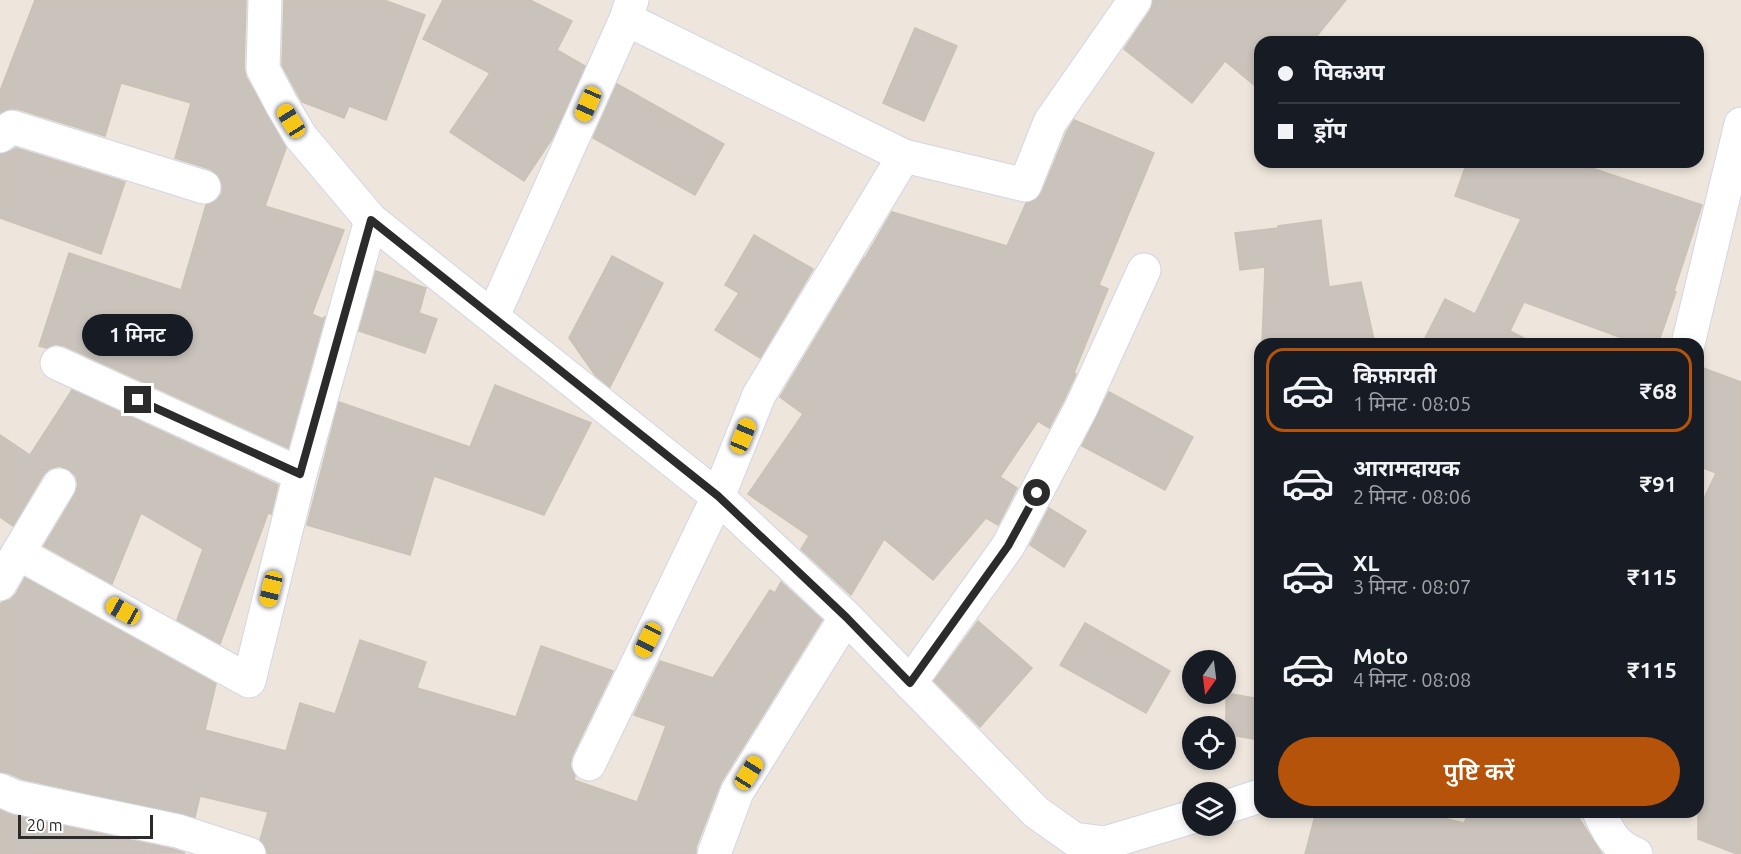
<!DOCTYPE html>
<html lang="hi">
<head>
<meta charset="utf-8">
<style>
  body { margin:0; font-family:Ubuntu,"Noto Sans Devanagari",sans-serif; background:#20242c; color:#f1f3f6; height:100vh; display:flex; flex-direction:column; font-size:22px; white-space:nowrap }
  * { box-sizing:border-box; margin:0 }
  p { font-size:20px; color:#9ea1a6 }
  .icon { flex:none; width:33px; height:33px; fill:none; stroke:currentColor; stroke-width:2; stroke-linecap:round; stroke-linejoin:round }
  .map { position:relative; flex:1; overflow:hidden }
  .drawer { position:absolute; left:1254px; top:338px; width:450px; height:480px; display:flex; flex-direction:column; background:#171b24; border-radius:18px; box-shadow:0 3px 9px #0003 }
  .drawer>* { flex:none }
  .hud { position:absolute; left:1254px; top:36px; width:450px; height:132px; border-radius:18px; box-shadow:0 3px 9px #0003; display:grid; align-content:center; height:132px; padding:0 24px; background:#171b24 }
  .needle { width:39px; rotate:194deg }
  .fabs { position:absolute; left:1182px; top:650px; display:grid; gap:12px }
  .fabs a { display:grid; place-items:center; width:54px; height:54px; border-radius:50%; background:#171b24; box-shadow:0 3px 9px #0003; font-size:30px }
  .scale { position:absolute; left:18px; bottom:15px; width:135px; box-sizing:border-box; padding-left:6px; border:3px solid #2b2b2b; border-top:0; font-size:16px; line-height:21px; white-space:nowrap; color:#2b2b2b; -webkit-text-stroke:4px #fff; paint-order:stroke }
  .end { position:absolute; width:27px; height:27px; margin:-14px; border:8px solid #2b2b2b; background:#fff; box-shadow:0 0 0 3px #fff }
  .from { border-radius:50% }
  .bubble { position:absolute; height:42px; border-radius:21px; background:#171b24; box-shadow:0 3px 9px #0003; font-size:20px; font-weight:600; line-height:42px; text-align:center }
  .car { position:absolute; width:18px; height:36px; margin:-18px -9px; border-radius:8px; box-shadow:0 0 4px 2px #0007; background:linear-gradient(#f5c518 24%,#345 0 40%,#f5c518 0 76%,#345 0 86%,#f5c518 0) }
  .hud b { display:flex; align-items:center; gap:21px; height:57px; font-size:22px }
  .hud b+b { border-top:2px solid #363941 }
  .hud i { width:15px; height:15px; background:#f1f3f6 }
  ul { padding:10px 0 0; list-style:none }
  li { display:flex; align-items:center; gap:18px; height:84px; margin:0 12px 9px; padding:0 12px; border:3px solid transparent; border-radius:18px }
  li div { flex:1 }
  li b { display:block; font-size:22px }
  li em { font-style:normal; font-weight:600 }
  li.active { border-color:#b45309 }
  li>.icon { width:54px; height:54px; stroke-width:1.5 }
  .primary-button { display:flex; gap:12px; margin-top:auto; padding:12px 24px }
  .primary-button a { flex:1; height:69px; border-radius:36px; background:#b45309; color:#fff; font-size:24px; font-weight:600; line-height:69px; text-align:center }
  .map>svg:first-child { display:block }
</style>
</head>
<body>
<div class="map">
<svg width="1741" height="854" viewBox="0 0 1741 854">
  <rect width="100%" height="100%" fill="#eee6dc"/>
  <g fill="#c9c3bc" stroke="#cac2b5" stroke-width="1.5">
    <path d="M35 0H246L244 68 246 77 286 148 265 206 344 230 312 314 323 319 325 316 288 448 65 346 55 344 46 348 39 346 69 253 181 290 206 205 217 200 222 193V183L218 175 210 169 175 158 191 103 121 83 105 136 18 109H8L0 113V91Z"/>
    <path d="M284 0H384L425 15 386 120 349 106 344 118 302 102 282 65Z"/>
    <path d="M443 0H530L572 21 557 50 585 66 552 139 524 181 450 132 490 73 423 39Z"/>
    <path d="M1153 0H1346L1312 42H1260V90L1225 61 1192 103 1124 49 1150 11Z"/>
    <path d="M915 28 957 46 924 121 883 103Z"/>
    <path d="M617 84 724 144 695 195 593 138Z"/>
    <path d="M1074 120 1154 153 1099 285 1108 289 1074 373 1076 374 1064 400 1049 428 1038 421 1000 477 1017 488 998 525 986 518 933 580 884 539 851 595 801 549 809 536 748 494 803 414 780 397 864 258H865L892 212 1007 246 1026 203 1037 199 1042 192 1067 131Z"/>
    <path d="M16 148 125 182 101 254 0 218V154L11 151Z"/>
    <path d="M1467 162H1574L1702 205 1674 291 1676 292 1658 344H1638L1524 302 1510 331 1536 344H1422L1445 299 1475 314 1521 219 1455 196Z"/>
    <path d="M1321 220 1329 287 1361 282 1375 344H1262L1265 267 1240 270 1235 233 1278 228V226Z"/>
    <path d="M754 235 813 269 760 358 715 330 739 293 725 285Z"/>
    <path d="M612 256 663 283 610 387 595 375 569 338Z"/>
    <path d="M376 271 426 288 419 313 437 319 425 353 359 331Z"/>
    <path d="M1698 366 1741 382V854H1737L1698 839V511L1716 473 1698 466Z"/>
    <path d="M495 385 591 423 544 515 434 476 410 555 307 525 339 402 470 447Z"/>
    <path d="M72 390 278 485 271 514 268 513 220 644 177 620 203 549 141 513 112 584 44 546 75 494 78 485 76 476 68 469 59 466 49 469 43 475 13 526 0 517V435L30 455Z"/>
    <path d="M1109 392 1193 437 1165 490 1082 446Z"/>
    <path d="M1049 508 1086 531 1064 567 1030 545Z"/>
    <path d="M25 578 216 684 205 730 286 751 300 703 335 714 360 640 426 662 417 688 516 717 541 646 613 671 572 756 570 766 575 776 574 780 637 802 666 726 634 715 660 661 713 678 770 590 775 593 781 582 822 620 721 782 696 847V854H267V850L260 840 268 812 200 796 195 817 22 779 8 773 0 772V605L2 602 10 600 16 594Z"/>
    <path d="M978 621 1032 668 980 727 934 681Z"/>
    <path d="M1085 623 1170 671 1146 713 1060 665Z"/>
    <path d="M1226 693 1260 699V740L1226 734Z"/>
    <path d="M0 810 12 815 173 849 185 853 0 854Z"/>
    <path d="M1316 812H1419L1464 823 1469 812H1575L1602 854H1305Z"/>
  </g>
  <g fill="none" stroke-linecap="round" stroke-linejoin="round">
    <g stroke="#d1d5e5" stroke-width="35">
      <g id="minor">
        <path d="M265 0 263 69 282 105 301 137 371 220 718 497 846 617 1036 812 1074 839 1105 843 1192 817"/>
        <path d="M626 19 904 156 1025 185 1050 122 1135 0"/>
        <path d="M0 136 12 127 204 187"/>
        <path d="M493 316 626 19 632 0"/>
        <path d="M1688 344 1741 124"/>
        <path d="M57 363 300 474"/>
        <path d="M18 553 59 485"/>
        <path d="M0 584 18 553 249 681 300 474 371 220"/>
        <path d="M910 683 1008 546 1081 408 1144 270"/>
        <path d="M589 764 718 497 759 395 904 156"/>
        <path d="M0 790 16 797 178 831 249 854"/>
        <path d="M1226 807 1260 796"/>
        <path d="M1599 812C1608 831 1614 846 1636 854"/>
        <path d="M714 854 737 792 846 617"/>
      </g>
    </g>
    <use href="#minor" stroke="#fff" stroke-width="33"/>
  </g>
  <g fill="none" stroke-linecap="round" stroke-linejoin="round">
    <path stroke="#2b2b2b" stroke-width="8" d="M138 400 300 474 371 220 718 496 846 617 910 683 1008 546 1037 493"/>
  </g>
</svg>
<div class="fabs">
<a><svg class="needle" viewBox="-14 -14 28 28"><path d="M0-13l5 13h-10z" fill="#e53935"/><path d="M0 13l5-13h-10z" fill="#9ea1a6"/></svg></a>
<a><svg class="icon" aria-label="locate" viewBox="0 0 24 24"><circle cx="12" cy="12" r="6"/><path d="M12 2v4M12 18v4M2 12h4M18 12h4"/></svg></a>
<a><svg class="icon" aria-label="layers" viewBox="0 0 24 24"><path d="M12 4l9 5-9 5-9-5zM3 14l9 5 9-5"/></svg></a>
</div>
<div class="scale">20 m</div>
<i class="end from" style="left:1037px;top:493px"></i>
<i class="end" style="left:138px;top:400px"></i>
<div class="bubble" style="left:82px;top:314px;width:111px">1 मिनट</div>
<i class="car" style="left:588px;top:104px;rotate:204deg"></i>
<i class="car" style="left:291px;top:121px;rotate:328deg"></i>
<i class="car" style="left:743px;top:436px;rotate:22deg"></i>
<i class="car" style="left:271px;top:589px;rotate:194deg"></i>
<i class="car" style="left:123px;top:611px;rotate:299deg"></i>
<i class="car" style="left:648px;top:640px;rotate:206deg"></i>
<i class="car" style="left:749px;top:773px;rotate:32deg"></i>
<div class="hud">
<b><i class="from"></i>पिकअप</b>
<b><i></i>ड्रॉप</b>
</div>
<section class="drawer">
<ul>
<li class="active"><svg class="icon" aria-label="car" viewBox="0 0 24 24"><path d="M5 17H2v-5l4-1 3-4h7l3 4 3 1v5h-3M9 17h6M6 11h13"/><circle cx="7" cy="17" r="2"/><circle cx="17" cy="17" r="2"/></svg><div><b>किफ़ायती</b><p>1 मिनट · 08:05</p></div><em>₹68</em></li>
<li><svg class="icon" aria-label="car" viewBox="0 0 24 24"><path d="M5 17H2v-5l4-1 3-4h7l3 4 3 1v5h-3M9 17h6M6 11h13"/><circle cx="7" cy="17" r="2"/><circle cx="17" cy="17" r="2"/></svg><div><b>आरामदायक</b><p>2 मिनट · 08:06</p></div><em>₹91</em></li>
<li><svg class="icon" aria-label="car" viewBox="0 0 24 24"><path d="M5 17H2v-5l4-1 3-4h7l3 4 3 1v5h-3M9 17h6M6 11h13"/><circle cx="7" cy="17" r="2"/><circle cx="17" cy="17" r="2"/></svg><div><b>XL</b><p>3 मिनट · 08:07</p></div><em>₹115</em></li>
<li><svg class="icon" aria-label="car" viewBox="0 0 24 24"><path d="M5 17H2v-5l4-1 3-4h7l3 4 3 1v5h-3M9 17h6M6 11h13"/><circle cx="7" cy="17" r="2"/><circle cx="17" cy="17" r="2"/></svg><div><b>Moto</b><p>4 मिनट · 08:08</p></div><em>₹115</em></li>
</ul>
<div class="primary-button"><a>पुष्टि करें</a></div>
</section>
</div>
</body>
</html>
